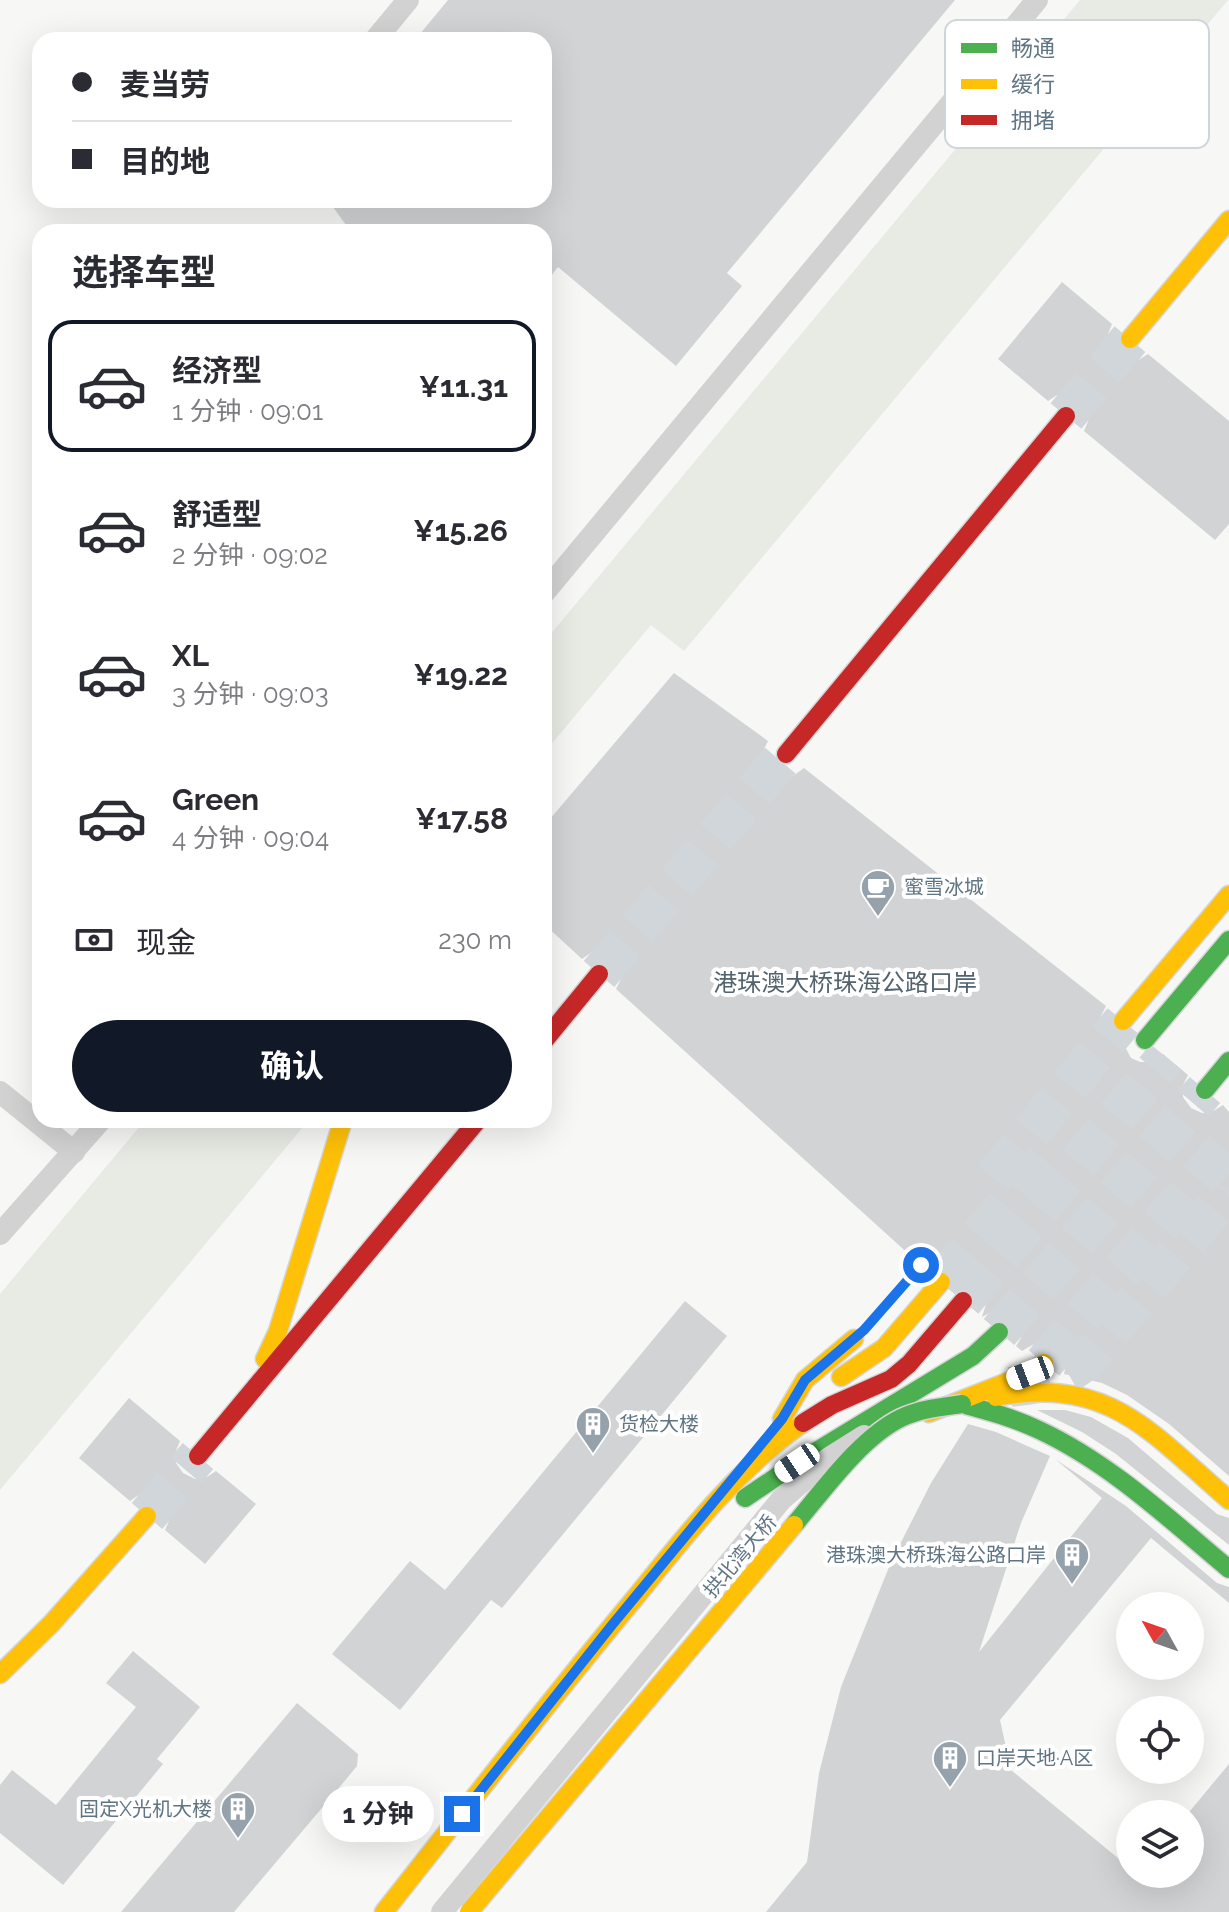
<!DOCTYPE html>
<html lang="zh">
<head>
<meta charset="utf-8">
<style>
  body { margin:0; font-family:Raleway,"Noto Sans SC",sans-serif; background:#f7f7f7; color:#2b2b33; height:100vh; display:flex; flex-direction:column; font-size:30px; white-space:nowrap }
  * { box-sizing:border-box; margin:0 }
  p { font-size:26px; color:#7c7c81 }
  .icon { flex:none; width:44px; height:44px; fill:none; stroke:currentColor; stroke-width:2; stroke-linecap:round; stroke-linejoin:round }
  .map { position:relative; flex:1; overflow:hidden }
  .drawer { position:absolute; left:32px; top:224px; width:520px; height:904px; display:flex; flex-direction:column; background:#fff; border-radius:24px; box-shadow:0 8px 32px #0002 }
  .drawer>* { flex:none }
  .guide { position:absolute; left:32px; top:32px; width:520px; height:176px; border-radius:24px; box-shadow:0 8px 32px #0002; display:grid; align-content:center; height:176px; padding:0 40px; background:#fff }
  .needle { width:52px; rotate:310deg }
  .buttons { position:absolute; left:1116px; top:1592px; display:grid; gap:16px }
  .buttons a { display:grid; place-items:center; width:88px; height:88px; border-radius:50%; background:#fff; box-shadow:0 8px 32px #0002; font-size:40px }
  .end { position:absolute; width:36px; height:36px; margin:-18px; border:10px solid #1a73e8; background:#fff; box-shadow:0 0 0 4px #fff }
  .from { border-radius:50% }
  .bubble { position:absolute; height:56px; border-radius:28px; background:#fff; box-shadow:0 8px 32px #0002; font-size:26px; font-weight:700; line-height:56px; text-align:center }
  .car { position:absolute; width:24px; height:48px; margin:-24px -12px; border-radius:10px; box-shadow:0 0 6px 2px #0007; background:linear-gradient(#fff 24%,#345 0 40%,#fff 0 76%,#345 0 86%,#fff 0) }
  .guide b { display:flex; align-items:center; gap:28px; height:76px; font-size:30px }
  .guide b+b { border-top:2px solid #e1e1e2 }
  .guide i { width:20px; height:20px; background:#2b2b33 }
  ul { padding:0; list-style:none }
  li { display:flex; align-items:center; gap:24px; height:132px; margin:0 16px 12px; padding:0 24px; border:4px solid transparent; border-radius:24px }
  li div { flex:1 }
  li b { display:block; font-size:30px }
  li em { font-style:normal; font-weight:700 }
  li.active { border-color:#111827 }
  li>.icon { width:72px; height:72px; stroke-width:1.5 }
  h2 { padding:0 40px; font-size:36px; line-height:96px }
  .pay { display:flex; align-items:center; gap:20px; height:88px; padding:0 40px; font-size:30px }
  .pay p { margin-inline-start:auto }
  .action { display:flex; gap:16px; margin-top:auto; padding:16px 40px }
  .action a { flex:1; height:92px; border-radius:48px; background:#111827; color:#fff; font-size:32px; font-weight:700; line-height:92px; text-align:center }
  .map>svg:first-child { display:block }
</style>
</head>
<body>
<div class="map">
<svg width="1229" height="1912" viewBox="0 0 1229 1912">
  <rect width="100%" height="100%" fill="#f7f7f6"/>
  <g fill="#e7ebe4">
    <path d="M1080 0H1228L684 651 651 625 544 753V642Z"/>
    <path d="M145 1120H309L0 1490V1294Z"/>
  </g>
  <g fill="#d2d3d4">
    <path d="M448 0H955L727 273 742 286 676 366 558 267 544 285V232H351L328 200H544V40H415Z"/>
    <path d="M1062 282 1112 324 1108 334V346L1116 357 1125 361H1137L1148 354 1229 421V524L1215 540 1084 431 1089 419 1087 407 1081 399 1069 393 1057 395 1048 401 998 359Z"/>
    <path d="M674 673 768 741 763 751 764 761 772 772 781 776H793L804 768 1106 1006 1100 1018 1102 1030 1109 1039 1123 1043 1131 1058 1140 1062H1152L1163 1054 1188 1075 1183 1085V1097L1191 1108 1202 1113 1212 1112 1223 1105 1229 1112V1476L1169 1424 1127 1395 1102 1383 1064 1374 1067 1360 1062 1349 1054 1342 1041 1340 1022 1351 1016 1346 1021 1338 1022 1328 1015 1316 1007 1310H995L982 1317 986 1304 985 1294 978 1284 963 1279 956 1265 945 1260H934L923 1267 616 989 622 977 620 965 614 957 602 951 592 952 582 959 544 924V826Z"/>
    <path d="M685 1301 727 1336 502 1608 491 1600 400 1710 332 1654 410 1561 445 1590Z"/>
    <path d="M129 1398 180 1441 175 1453 176 1463 183 1473 195 1479 207 1477 216 1471 256 1504 205 1564 165 1530 169 1521V1510L162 1498 152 1494H140L130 1501 79 1458Z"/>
    <path d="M1037 1410H1065L1091 1417 1128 1438 1217 1514 1229 1518V1545L1116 1454 1082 1432Z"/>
    <path d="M968 1424 996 1432 1050 1456 1021 1523 979 1652 1102 1498 1055 1459 1126 1506 1217 1583 1229 1587V1603L1151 1538 1000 1720 1011 1770 1130 1868V1874H1190V1811L1229 1764V1912H766L807 1862 819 1773 841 1687 891 1562 931 1483Z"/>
    <path d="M133 1651 200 1707 157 1759 163 1764 63 1885 0 1833V1785L12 1770 56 1805 136 1707 106 1683Z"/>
    <path d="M297 1703 358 1754 357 1766 338 1789 234 1912H121Z"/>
  </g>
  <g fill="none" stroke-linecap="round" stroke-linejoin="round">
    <g stroke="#d1d6da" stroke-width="40" stroke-dasharray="40 20" stroke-linecap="butt">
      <path d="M1066 416 1130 339"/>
      <path d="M599 974 786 754"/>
      <path d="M993 1178 1123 1021"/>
      <path d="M941 1282 1048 1156"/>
      <path d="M963 1301 1166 1057"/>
      <path d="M999 1332 1205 1090"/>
      <path d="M1044 1363 1229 1143"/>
      <path d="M1010 1387C1043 1383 1060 1382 1086 1360L1229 1191"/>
      <path d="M147 1516 198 1456"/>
    </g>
    <g stroke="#d4d5d6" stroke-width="21">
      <g id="fast">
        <path d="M1145 1040 1229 940"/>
        <path d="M1205 1090 1229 1061"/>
        <path d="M962 1404C988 1411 1014 1418 1039 1430 1110 1463 1169 1519 1229 1569"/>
        <path d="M745 1498 797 1463 973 1356 999 1332"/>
      </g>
    </g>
    <g stroke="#d4d5d6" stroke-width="21">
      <g id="slow">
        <path d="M1130 339 1229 220"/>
        <path d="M1123 1021 1229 895"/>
        <path d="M265 1359 278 1331 343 1120"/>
        <path d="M841 1377 884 1348 941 1282"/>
        <path d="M996 1397C1110 1376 1150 1432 1229 1500"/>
        <path d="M929 1413 1030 1373 1044 1363"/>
        <path d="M782 1419 805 1380 854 1339"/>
        <path d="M0 1674 52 1623 147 1516"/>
        <path d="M384 1912C467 1807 549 1701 635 1598 686 1535 736 1470 803 1423"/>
      </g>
    </g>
    <g stroke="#d4d5d6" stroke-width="21">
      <g id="jam">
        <path d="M786 754 1066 416"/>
        <path d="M544 1041 599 974"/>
        <path d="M803 1423 832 1405 891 1379 909 1364 963 1301"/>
        <path d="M198 1456 478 1120"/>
      </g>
    </g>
    <g stroke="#d2d2d3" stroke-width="22">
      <path d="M375 40 408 0"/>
      <path d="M544 593 1037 0"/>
      <path d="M0 1092 74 1152"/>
      <path d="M0 1234 101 1120"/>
    </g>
    <use href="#fast" stroke="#4caf50" stroke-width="18"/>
    <use href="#slow" stroke="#ffc107" stroke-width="18"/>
    <use href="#jam" stroke="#c62828" stroke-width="18"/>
    <g stroke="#d4d5d6" stroke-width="21" stroke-linecap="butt">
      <path id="fast-bridge" d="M794 1525C823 1491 860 1438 901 1418 920 1409 941 1407 962 1404"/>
    </g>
    <g stroke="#d4d5d6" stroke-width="21" stroke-linecap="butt">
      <path id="slow-bridge" d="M469 1912 794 1525"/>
    </g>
    <path stroke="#d2d2d3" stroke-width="22" d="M442 1912 781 1500 829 1458 864 1436"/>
    <use href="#fast-bridge" stroke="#4caf50" stroke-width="18"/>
    <use href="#slow-bridge" stroke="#ffc107" stroke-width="18"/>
  </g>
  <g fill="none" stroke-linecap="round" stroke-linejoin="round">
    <path stroke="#1a73e8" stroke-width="10" d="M462 1814 612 1625 782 1419 805 1380 864 1330 921 1265"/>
  </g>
  <defs>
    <g id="cafe-pin" transform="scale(1.8)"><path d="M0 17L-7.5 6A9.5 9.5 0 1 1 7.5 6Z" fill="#95a2ac" stroke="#fff"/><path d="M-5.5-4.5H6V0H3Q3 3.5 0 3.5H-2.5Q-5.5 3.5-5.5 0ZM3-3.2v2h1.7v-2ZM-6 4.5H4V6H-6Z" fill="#fff"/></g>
    <g id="building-pin" transform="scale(1.8)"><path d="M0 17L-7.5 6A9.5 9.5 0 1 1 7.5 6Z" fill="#95a2ac" stroke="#fff"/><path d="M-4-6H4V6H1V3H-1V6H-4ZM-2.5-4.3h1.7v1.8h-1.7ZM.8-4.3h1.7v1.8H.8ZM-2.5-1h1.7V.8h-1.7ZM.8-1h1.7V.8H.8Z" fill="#fff"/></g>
  </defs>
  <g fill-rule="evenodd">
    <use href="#cafe-pin" x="878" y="887"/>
    <use href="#building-pin" x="593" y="1424"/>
    <use href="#building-pin" x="1072" y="1555"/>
    <use href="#building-pin" x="950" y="1758"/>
    <use href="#building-pin" x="238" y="1809"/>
  </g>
  <g text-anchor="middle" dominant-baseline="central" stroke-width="8" stroke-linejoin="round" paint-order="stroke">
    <g font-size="20" fill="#607584" stroke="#fff" text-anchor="start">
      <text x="904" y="887">蜜雪冰城</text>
      <text x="619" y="1424">货检大楼</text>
      <text x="1046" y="1555" text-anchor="end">港珠澳大桥珠海公路口岸</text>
      <text x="976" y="1758">口岸天地·A区</text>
      <text x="212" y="1809" text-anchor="end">固定X光机大楼</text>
    </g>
    <g font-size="20" fill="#607584" stroke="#fff">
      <text transform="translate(740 1556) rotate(-50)">拱北湾大桥</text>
    </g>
    <g font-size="24" fill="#53636e" stroke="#fff">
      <text x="845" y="982">港珠澳大桥珠海公路口岸</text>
    </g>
  </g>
  <rect x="945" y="20" width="264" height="128" rx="12" fill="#fff" stroke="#cfd6da" stroke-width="2"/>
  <rect x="961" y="43" width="36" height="10" fill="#4caf50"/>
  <rect x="961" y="79" width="36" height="10" fill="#ffc107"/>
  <rect x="961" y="115" width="36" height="10" fill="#c62828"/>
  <g font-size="22" fill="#607584">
    <text x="1011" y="56">畅通</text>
    <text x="1011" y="92">缓行</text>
    <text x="1011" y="128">拥堵</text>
  </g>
</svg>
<div class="buttons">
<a><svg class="needle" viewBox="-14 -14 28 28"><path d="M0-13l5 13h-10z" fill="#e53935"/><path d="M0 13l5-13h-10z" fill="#7c7c81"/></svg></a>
<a><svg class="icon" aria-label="locate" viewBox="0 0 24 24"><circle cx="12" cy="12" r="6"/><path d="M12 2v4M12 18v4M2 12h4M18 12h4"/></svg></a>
<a><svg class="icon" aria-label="layers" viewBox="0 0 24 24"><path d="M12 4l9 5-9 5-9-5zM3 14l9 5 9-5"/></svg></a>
</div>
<i class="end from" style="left:921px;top:1265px"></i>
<i class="end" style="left:462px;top:1814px"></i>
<div class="bubble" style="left:322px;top:1786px;width:112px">1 分钟</div>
<i class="car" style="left:1030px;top:1373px;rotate:249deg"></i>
<i class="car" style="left:797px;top:1463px;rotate:236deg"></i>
<div class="guide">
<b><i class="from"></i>麦当劳</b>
<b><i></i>目的地</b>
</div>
<section class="drawer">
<h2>选择车型</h2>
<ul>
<li class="active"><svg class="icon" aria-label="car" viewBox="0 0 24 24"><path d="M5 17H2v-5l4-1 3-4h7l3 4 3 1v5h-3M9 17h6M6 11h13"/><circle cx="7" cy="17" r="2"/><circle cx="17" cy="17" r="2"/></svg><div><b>经济型</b><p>1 分钟 · 09:01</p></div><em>¥11.31</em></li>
<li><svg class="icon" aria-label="car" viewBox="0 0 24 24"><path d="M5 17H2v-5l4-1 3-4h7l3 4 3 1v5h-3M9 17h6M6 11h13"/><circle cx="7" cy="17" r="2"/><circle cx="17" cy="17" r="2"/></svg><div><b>舒适型</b><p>2 分钟 · 09:02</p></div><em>¥15.26</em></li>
<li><svg class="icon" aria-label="car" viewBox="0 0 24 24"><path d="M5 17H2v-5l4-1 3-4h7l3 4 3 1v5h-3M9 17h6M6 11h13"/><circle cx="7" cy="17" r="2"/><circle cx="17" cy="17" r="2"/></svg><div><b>XL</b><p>3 分钟 · 09:03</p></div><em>¥19.22</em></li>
<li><svg class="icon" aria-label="car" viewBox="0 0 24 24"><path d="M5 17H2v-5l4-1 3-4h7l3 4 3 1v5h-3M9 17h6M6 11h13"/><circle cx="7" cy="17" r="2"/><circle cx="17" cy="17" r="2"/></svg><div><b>Green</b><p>4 分钟 · 09:04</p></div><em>¥17.58</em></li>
</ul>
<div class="pay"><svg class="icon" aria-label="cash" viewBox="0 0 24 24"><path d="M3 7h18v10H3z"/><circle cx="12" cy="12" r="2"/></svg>现金<p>230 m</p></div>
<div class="action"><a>确认</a></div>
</section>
</div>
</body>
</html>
